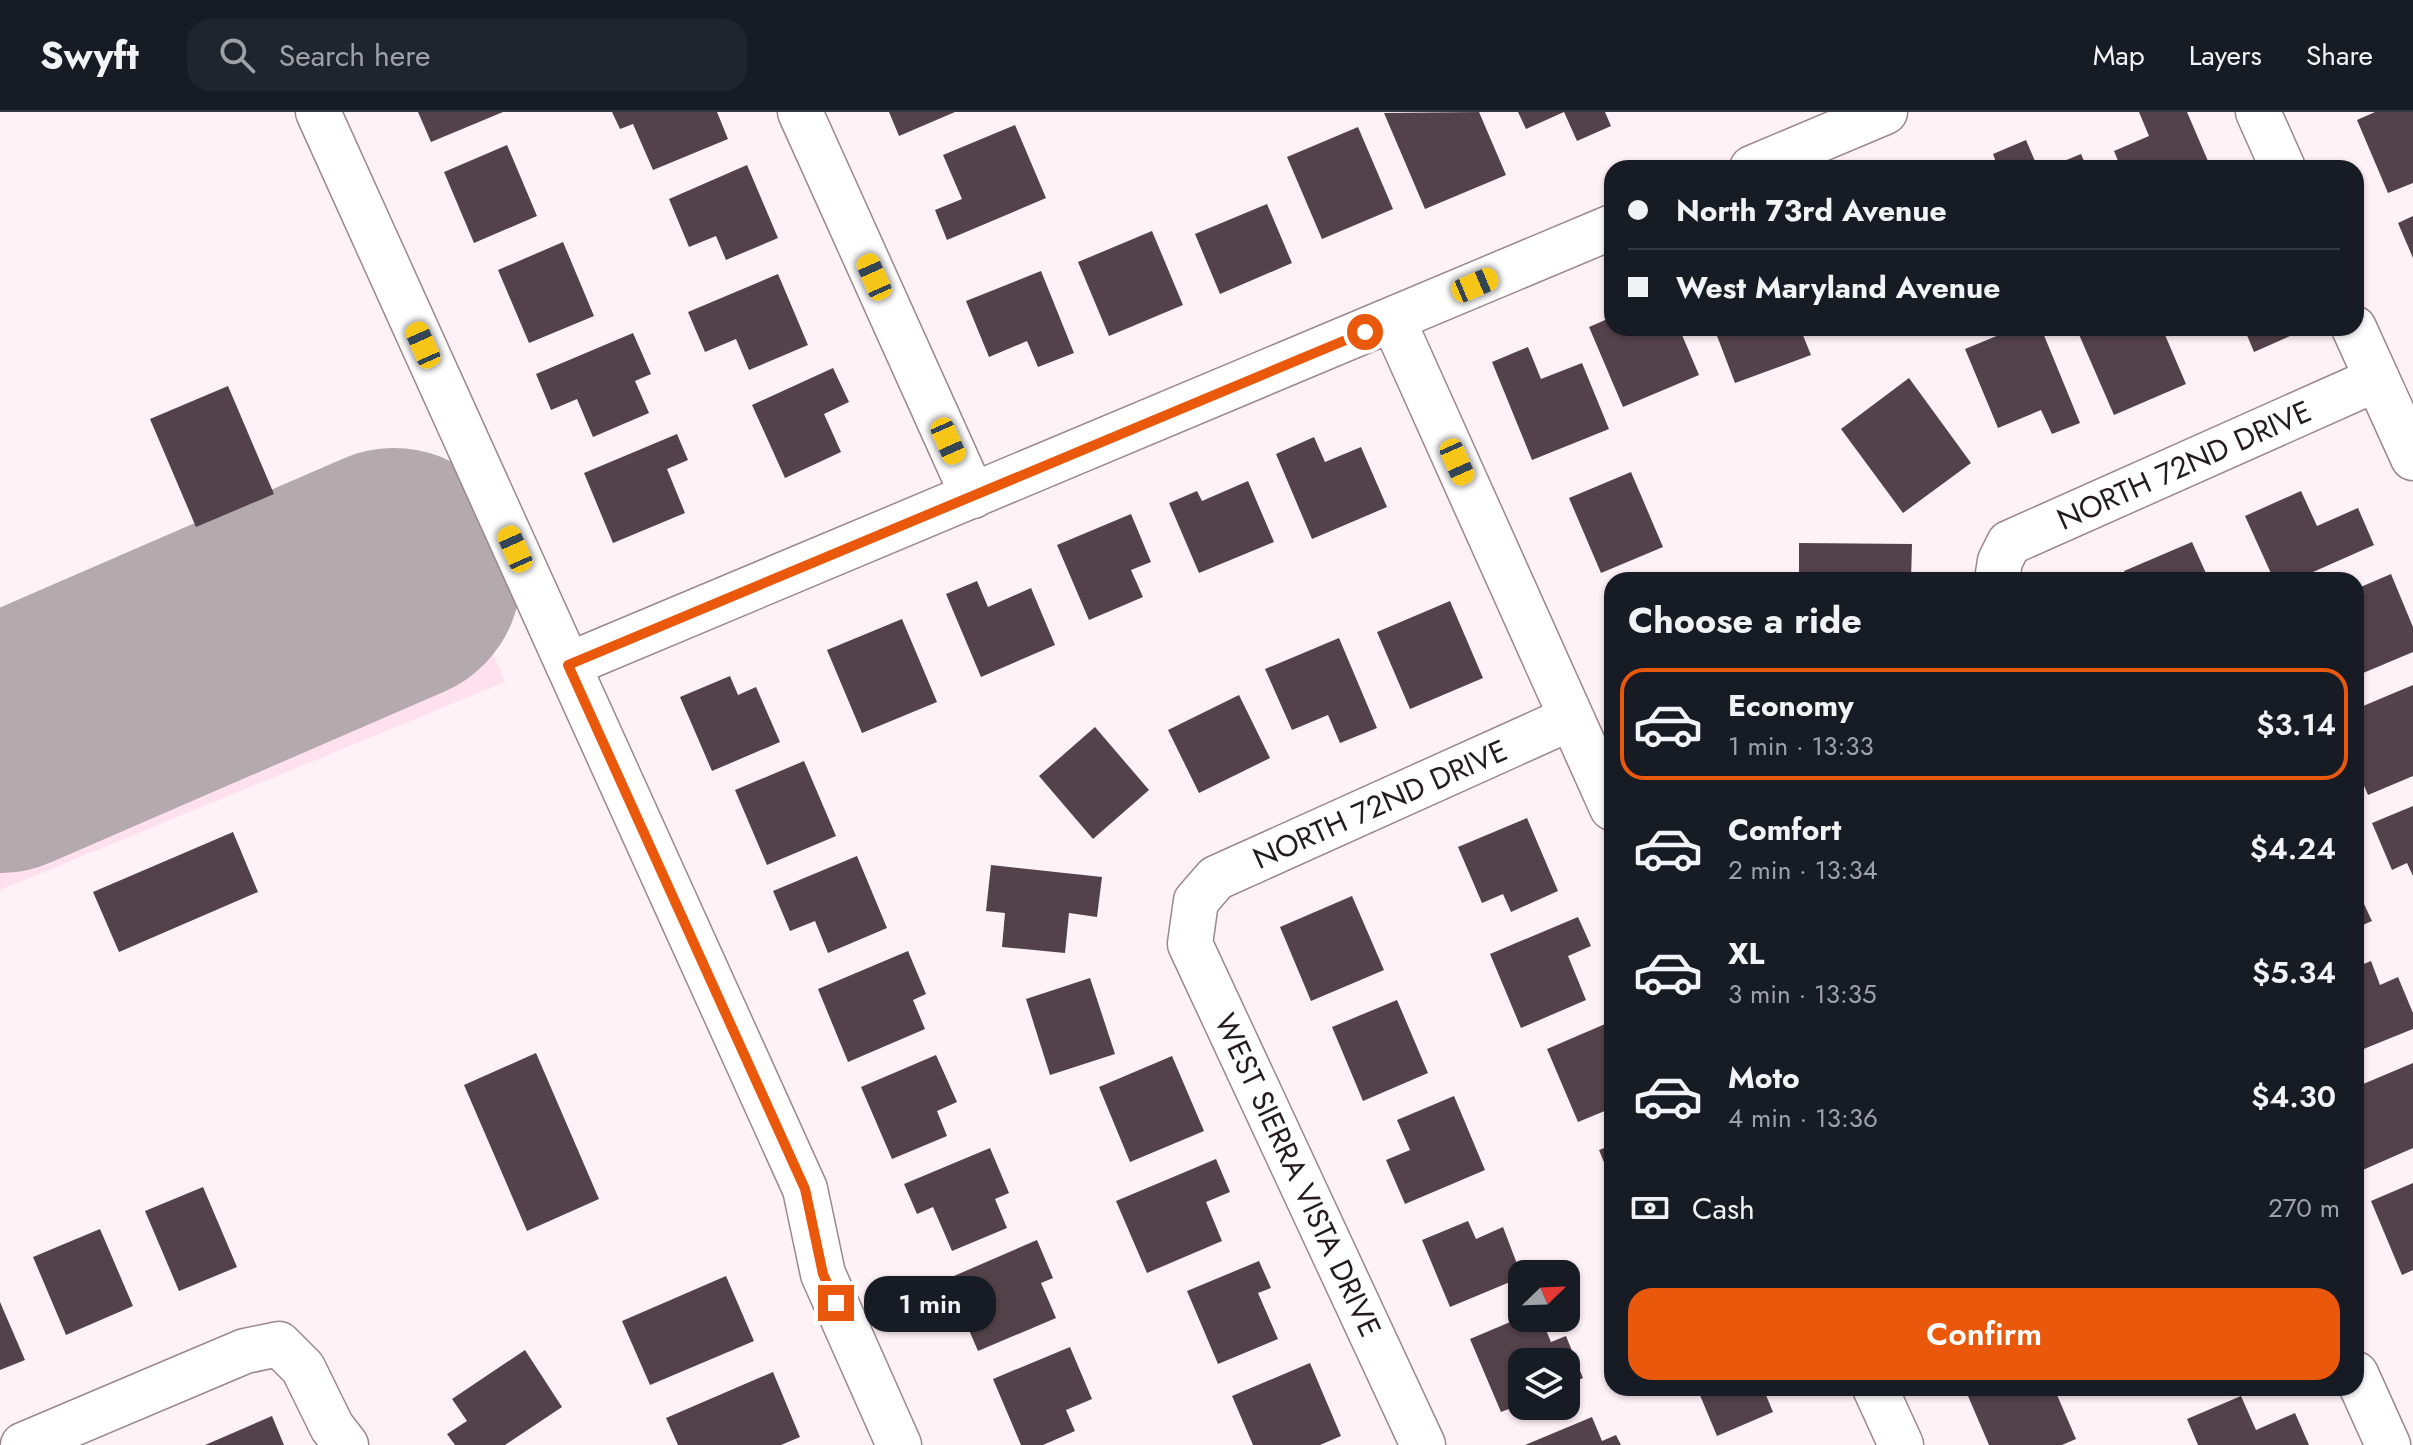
<!DOCTYPE html>
<html lang="en">
<head>
<meta charset="utf-8">
<style>
  body { margin:0; font-family:Jost,sans-serif; background:#20242c; color:#f1f3f6; height:100vh; display:flex; flex-direction:column; font-size:30px; white-space:nowrap }
  * { box-sizing:border-box; margin:0 }
  p { font-size:26px; color:#9ea1a6 }
  .icon { flex:none; width:44px; height:44px; fill:none; stroke:currentColor; stroke-width:2; stroke-linecap:round; stroke-linejoin:round }
  .map { position:relative; flex:1; overflow:hidden }
  .details { position:absolute; left:1604px; top:460px; width:760px; height:824px; display:flex; flex-direction:column; background:#171b24; border-radius:24px; box-shadow:0 2px 6px #0004 }
  .details>* { flex:none }
  .hud { position:absolute; left:1604px; top:48px; width:760px; height:176px; border-radius:24px; box-shadow:0 2px 6px #0004; display:grid; align-content:center; height:176px; padding:0 24px; background:#171b24 }
  .needle { width:52px; rotate:67deg }
  .controls { position:absolute; left:1508px; top:1148px; display:grid; gap:16px }
  .controls a { display:grid; place-items:center; width:72px; height:72px; border-radius:16px; background:#171b24; box-shadow:0 2px 6px #0004; font-size:40px }
  .end { position:absolute; width:36px; height:36px; margin:-18px; border:10px solid #ea580c; background:#fff; box-shadow:0 0 0 4px #fff }
  .from { border-radius:50% }
  .bubble { position:absolute; height:56px; border-radius:24px; background:#171b24; box-shadow:0 2px 6px #0004; font-size:26px; font-weight:600; line-height:56px; text-align:center }
  .car { position:absolute; width:24px; height:48px; margin:-24px -12px; border-radius:10px; box-shadow:0 0 6px 2px #0007; background:linear-gradient(#f5c518 24%,#345 0 40%,#f5c518 0 76%,#345 0 86%,#f5c518 0) }
  .hud b { display:flex; align-items:center; gap:28px; height:76px; font-size:30px }
  .hud b+b { border-top:2px solid #363941 }
  .hud i { width:20px; height:20px; background:#f1f3f6 }
  ul { padding:0; list-style:none }
  li { display:flex; align-items:center; gap:24px; height:112px; margin:0 16px 12px; padding:0 8px; border:4px solid transparent; border-radius:24px }
  li div { flex:1 }
  li b { display:block; font-size:30px }
  li em { font-style:normal; font-weight:600 }
  li.current { border-color:#ea580c }
  li>.icon { width:72px; height:72px; stroke-width:1.5 }
  h2 { padding:0 24px; font-size:36px; line-height:96px }
  .pay { display:flex; align-items:center; gap:20px; height:88px; padding:0 24px; font-size:30px }
  .pay p { margin-inline-start:auto }
  .primary-button { display:flex; gap:16px; margin-top:auto; padding:16px 24px }
  .primary-button a { flex:1; height:92px; border-radius:24px; background:#ea580c; color:#fff; font-size:32px; font-weight:600; line-height:92px; text-align:center }
  header { display:flex; align-items:center; gap:48px; box-sizing:border-box; height:112px; padding:0 40px; background:#171b24; border-bottom:2px solid #363941 }
  header strong { font-size:38px }
  nav { display:flex; gap:44px; margin-inline-start:auto; font-size:28px }
  .search { width:560px; height:72px; background:#20242c; display:flex; align-items:center; gap:20px; box-sizing:border-box; padding:0 28px; border-radius:24px; color:#9ea1a6; font-size:30px }
  .map>svg:first-child { display:block }
</style>
</head>
<body>
<header>
<strong>Swyft</strong>
<div class="search"><svg class="icon" aria-label="search" viewBox="0 0 24 24"><circle cx="10" cy="10" r="6"/><path d="M15 15l6 6"/></svg>Search here</div>
<nav><a>Map</a><a>Layers</a><a>Share</a></nav>
</header>
<div class="map">
<svg width="2413" height="1333" viewBox="0 0 2413 1333">
  <rect width="100%" height="100%" fill="#fff2f7"/>
  <path fill="#ffe1ee" d="M431 392 505 570 0 778V570Z"/>
  <g fill="none" stroke-linecap="round" stroke-linejoin="round">
    <path stroke="#b4a9ad" stroke-width="254" d="M0 634 394 463"/>
  </g>
  <g fill="#534249">
    <path d="M418 0H503L431 30Z"/>
    <path d="M612 0H717L728 27 653 58 633 12 620 17Z"/>
    <path d="M889 0H955L899 24Z"/>
    <path d="M1479 0 1506 63 1425 97 1384 1Z"/>
    <path d="M1518 0H1605L1611 14 1577 29 1564 0 1526 17Z"/>
    <path d="M2139 0H2187L2211 56H2121L2114 39 2149 24Z"/>
    <path d="M2375 0H2413V71L2388 81 2357 8Z"/>
    <path d="M1015 13 1046 86 947 128 935 98 962 87 943 43Z"/>
    <path d="M1358 15 1393 97 1322 127 1287 45Z"/>
    <path d="M2026 28 2038 56H1998L1993 42Z"/>
    <path d="M507 33 537 104 474 131 444 60Z"/>
    <path d="M2081 42 2087 56H2047Z"/>
    <path d="M747 53 778 126 726 148 716 124 689 135 669 87Z"/>
    <path d="M1267 92 1292 151 1220 182 1195 122Z"/>
    <path d="M2413 104V146L2398 111Z"/>
    <path d="M1152 119 1183 193 1109 224 1078 150Z"/>
    <path d="M563 130 594 204 529 231 498 158Z"/>
    <path d="M1041 159 1074 241 1038 255 1027 229 989 245 966 189Z"/>
    <path d="M778 162 808 233 749 258 736 227 705 240 688 200Z"/>
    <path d="M1612 205V216H1679L1699 263 1623 295 1589 215Z"/>
    <path d="M1714 216H1800L1811 243 1735 271Z"/>
    <path d="M2016 216H2041L2080 311 2052 322 2041 298 1998 316 1965 237Z"/>
    <path d="M2082 216H2162L2186 272 2114 303 2077 218Z"/>
    <path d="M2244 216H2286L2290 224 2254 240Z"/>
    <path d="M633 221 651 262 635 269 649 301 593 325 577 287 551 298 536 262Z"/>
    <path d="M1528 235 1541 267 1582 251 1609 317 1532 348 1492 250Z"/>
    <path d="M833 256 849 290 824 302 841 340 785 366 752 293Z"/>
    <path d="M1909 266 1971 351 1903 401 1841 317Z"/>
    <path d="M228 274 274 382 196 415 150 307Z"/>
    <path d="M677 322 688 348 667 357 685 401 613 431 584 361Z"/>
    <path d="M1314 325 1325 350 1361 335 1387 395 1312 427 1276 342Z"/>
    <path d="M1631 360 1663 435 1601 461 1569 386Z"/>
    <path d="M1248 369 1274 430 1199 461 1169 391 1197 379 1202 389Z"/>
    <path d="M2301 379 2317 414 2358 396 2374 433 2295 468H2274L2245 404Z"/>
    <path d="M1131 402 1151 450 1131 458 1143 485 1089 508 1057 433Z"/>
    <path d="M2192 430 2209 468H2128L2124 459Z"/>
    <path d="M1799 431 1912 432 1911 468H1799Z"/>
    <path d="M2391 462 2413 515V540L2356 564V477Z"/>
    <path d="M977 469 988 495 1031 476 1055 533 981 565 946 482Z"/>
    <path d="M1450 489 1483 566 1410 597 1377 520Z"/>
    <path d="M902 507 937 590 862 621 827 538Z"/>
    <path d="M1339 526 1377 616 1340 631 1328 603 1292 618 1265 557Z"/>
    <path d="M730 564 738 583 756 575 780 630 712 659 680 585Z"/>
    <path d="M2413 573V664L2368 683 2356 655V597Z"/>
    <path d="M1239 583 1270 646 1199 681 1168 618Z"/>
    <path d="M1095 615 1149 678 1093 727 1039 664Z"/>
    <path d="M804 649 836 724 767 753 735 678Z"/>
    <path d="M2413 694V764L2407 751 2392 758 2372 711Z"/>
    <path d="M1527 706 1558 779 1511 800 1503 782 1482 791 1458 735Z"/>
    <path d="M233 720 258 780 119 840 93 780Z"/>
    <path d="M857 744 887 816 828 841 815 809 790 819 773 779Z"/>
    <path d="M991 753 1102 765 1097 805 1069 801 1065 841 1002 835 1005 801 986 799Z"/>
    <path d="M2356 775 2372 809 2356 816Z"/>
    <path d="M1352 784 1384 858 1311 889 1280 815Z"/>
    <path d="M1578 805 1591 834 1568 844 1586 888 1521 916 1490 842Z"/>
    <path d="M908 839 926 882 913 888 925 917 848 950 818 877Z"/>
    <path d="M2371 849 2380 873 2398 865 2413 901V917L2356 940V855Z"/>
    <path d="M1090 866 1115 942 1050 963 1026 887Z"/>
    <path d="M1397 888 1428 961 1363 989 1332 915Z"/>
    <path d="M1612 909V996L1578 1010 1547 937Z"/>
    <path d="M536 941 599 1087 527 1119 464 973Z"/>
    <path d="M936 943 957 990 937 999 947 1024 892 1047 861 975Z"/>
    <path d="M1172 944 1204 1019 1130 1050 1099 975Z"/>
    <path d="M2413 951V1036L2356 1061V975Z"/>
    <path d="M1454 984 1485 1058 1405 1092 1386 1048 1410 1038 1397 1008Z"/>
    <path d="M1612 1033V1070L1599 1038Z"/>
    <path d="M990 1036 1009 1081 995 1087 1007 1116 952 1139 933 1095 917 1102 904 1072Z"/>
    <path d="M1216 1047 1230 1080 1206 1090 1222 1129 1147 1161 1116 1089Z"/>
    <path d="M2413 1071V1158L2402 1163 2371 1089Z"/>
    <path d="M203 1075 237 1155 179 1179 145 1099Z"/>
    <path d="M1468 1109 1476 1127 1503 1115 1522 1165 1450 1195 1422 1128Z"/>
    <path d="M100 1117 133 1194 66 1223 33 1145Z"/>
    <path d="M1037 1128 1053 1166 1041 1171 1056 1206 978 1239 947 1167Z"/>
    <path d="M1259 1149 1271 1176 1258 1181 1278 1227 1218 1252 1187 1179Z"/>
    <path d="M726 1164 754 1229 650 1273 622 1209Z"/>
    <path d="M0 1190 25 1248 0 1258Z"/>
    <path d="M1522 1205 1541 1206 1551 1230 1566 1224 1583 1266 1566 1273V1250H1522V1292L1501 1300 1470 1227Z"/>
    <path d="M1070 1235 1092 1287 1066 1298 1075 1319 1043 1333H1021L993 1267Z"/>
    <path d="M525 1238 562 1295 505 1333H455L447 1322 467 1309 452 1287Z"/>
    <path d="M1310 1251 1341 1324 1320 1333H1253L1232 1284Z"/>
    <path d="M773 1260 800 1325 781 1333H678L666 1306Z"/>
    <path d="M1697 1276H1763L1773 1300 1717 1324Z"/>
    <path d="M1988 1276H2054L2076 1327 2062 1333H1989L1968 1284Z"/>
    <path d="M2241 1284 2256 1318 2295 1301 2309 1333H2198L2187 1307Z"/>
    <path d="M272 1304 284 1333H205Z"/>
    <path d="M1592 1305 1602 1329 1616 1323 1621 1333H1525Z"/>
  </g>
  <g fill="none" stroke-linecap="round" stroke-linejoin="round">
    <g stroke="#9b878f" stroke-width="47">
      <g id="minor">
        <path d="M318 0 805 1077 823 1162 899 1333"/>
        <path d="M800 0 973 384"/>
        <path d="M2258 0 2283 56"/>
        <path d="M1752 56 1885 0"/>
        <path d="M1393 208 1612 696"/>
        <path d="M2354 216 2413 346"/>
        <path d="M1997 468 2000 449 2009 431 2377 267"/>
        <path d="M568 553 1612 115"/>
        <path d="M2356 1262 2388 1333"/>
        <path d="M1875 1276 1901 1333"/>
        <path d="M23 1333 245 1239 279 1232 303 1256 332 1315 346 1333"/>
        <path d="M1423 1333 1190 832 1196 789 1216 766 1571 606"/>
      </g>
    </g>
    <use href="#minor" stroke="#fff" stroke-width="44"/>
  </g>
  <g fill="none" stroke-linecap="round" stroke-linejoin="round">
    <path stroke="#ea580c" stroke-width="10" d="M836 1191 823 1162 805 1077 568 553 1365 220"/>
  </g>
  <g text-anchor="middle" dominant-baseline="central" stroke-width="8" stroke-linejoin="round" paint-order="stroke">
    <g font-size="30" fill="#231b1e" stroke="#fff">
      <text transform="translate(2184 353) rotate(-24)">NORTH 72ND DRIVE</text>
      <text transform="translate(1380 692) rotate(-24)">NORTH 72ND DRIVE</text>
      <text transform="translate(1298 1063) rotate(65)">WEST SIERRA VISTA DRIVE</text>
    </g>
  </g>
</svg>
<div class="controls">
<a><svg class="needle" viewBox="-14 -14 28 28"><path d="M0-13l5 13h-10z" fill="#e53935"/><path d="M0 13l5-13h-10z" fill="#9ea1a6"/></svg></a>
<a><svg class="icon" aria-label="layers" viewBox="0 0 24 24"><path d="M12 4l9 5-9 5-9-5zM3 14l9 5 9-5"/></svg></a>
</div>
<i class="end from" style="left:1365px;top:220px"></i>
<i class="end" style="left:836px;top:1191px"></i>
<div class="bubble" style="left:864px;top:1164px;width:132px">1 min</div>
<i class="car" style="left:874px;top:165px;rotate:336deg"></i>
<i class="car" style="left:1475px;top:173px;rotate:67deg"></i>
<i class="car" style="left:423px;top:233px;rotate:336deg"></i>
<i class="car" style="left:948px;top:329px;rotate:156deg"></i>
<i class="car" style="left:1457px;top:350px;rotate:156deg"></i>
<i class="car" style="left:515px;top:437px;rotate:336deg"></i>
<div class="hud">
<b><i class="from"></i>North 73rd Avenue</b>
<b><i></i>West Maryland Avenue</b>
</div>
<section class="details">
<h2>Choose a ride</h2>
<ul>
<li class="current"><svg class="icon" aria-label="car" viewBox="0 0 24 24"><path d="M5 17H2v-5l4-1 3-4h7l3 4 3 1v5h-3M9 17h6M6 11h13"/><circle cx="7" cy="17" r="2"/><circle cx="17" cy="17" r="2"/></svg><div><b>Economy</b><p>1 min · 13:33</p></div><em>$3.14</em></li>
<li><svg class="icon" aria-label="car" viewBox="0 0 24 24"><path d="M5 17H2v-5l4-1 3-4h7l3 4 3 1v5h-3M9 17h6M6 11h13"/><circle cx="7" cy="17" r="2"/><circle cx="17" cy="17" r="2"/></svg><div><b>Comfort</b><p>2 min · 13:34</p></div><em>$4.24</em></li>
<li><svg class="icon" aria-label="car" viewBox="0 0 24 24"><path d="M5 17H2v-5l4-1 3-4h7l3 4 3 1v5h-3M9 17h6M6 11h13"/><circle cx="7" cy="17" r="2"/><circle cx="17" cy="17" r="2"/></svg><div><b>XL</b><p>3 min · 13:35</p></div><em>$5.34</em></li>
<li><svg class="icon" aria-label="car" viewBox="0 0 24 24"><path d="M5 17H2v-5l4-1 3-4h7l3 4 3 1v5h-3M9 17h6M6 11h13"/><circle cx="7" cy="17" r="2"/><circle cx="17" cy="17" r="2"/></svg><div><b>Moto</b><p>4 min · 13:36</p></div><em>$4.30</em></li>
</ul>
<div class="pay"><svg class="icon" aria-label="cash" viewBox="0 0 24 24"><path d="M3 7h18v10H3z"/><circle cx="12" cy="12" r="2"/></svg>Cash<p>270 m</p></div>
<div class="primary-button"><a>Confirm</a></div>
</section>
</div>
</body>
</html>
